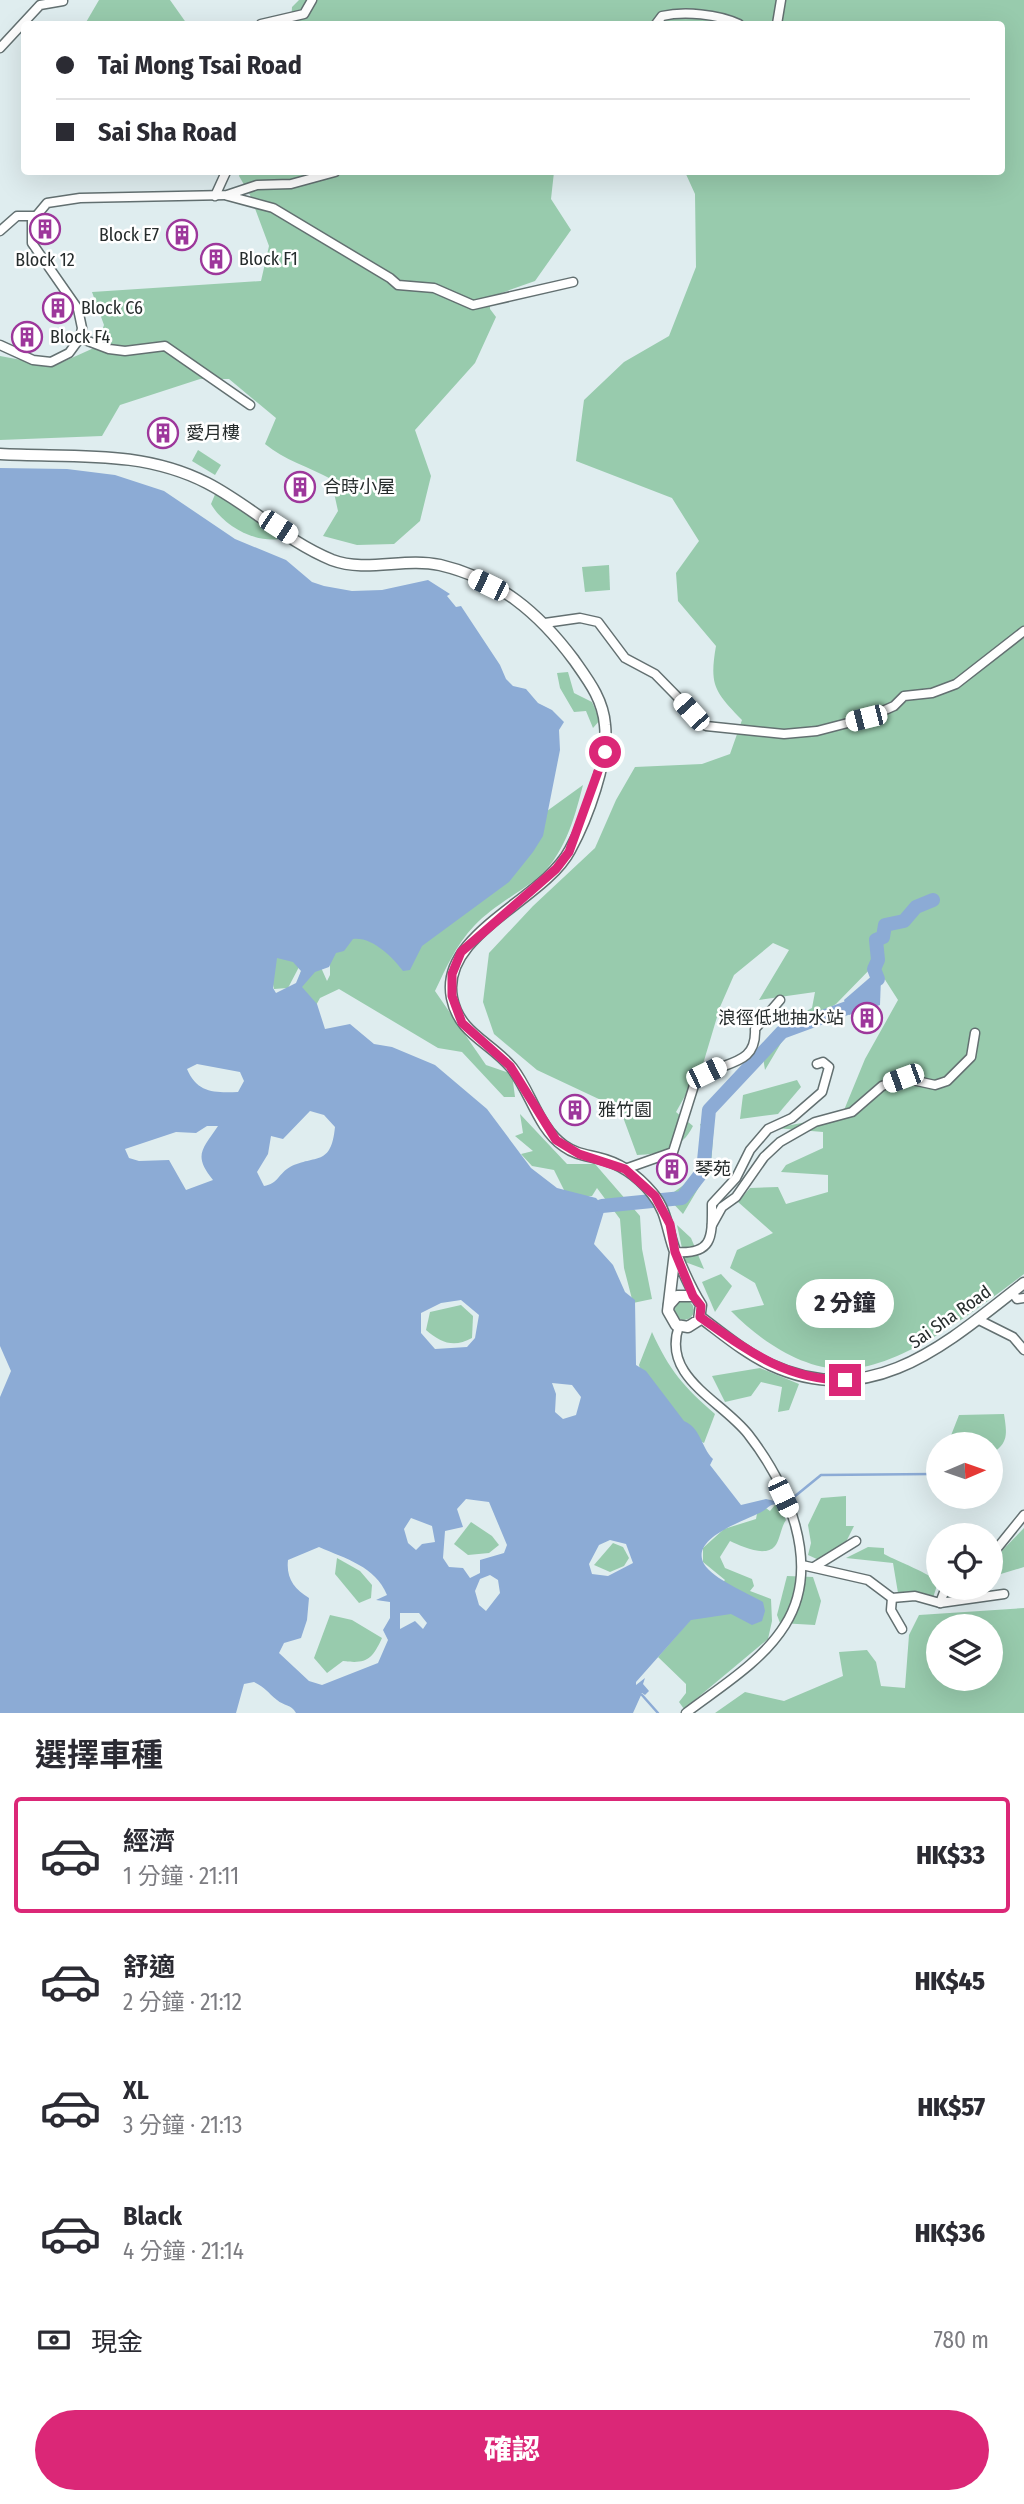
<!DOCTYPE html>
<html lang="zh-TW">
<head>
<meta charset="utf-8">
<style>
  body { margin:0; font-family:"Fira Sans Condensed","Noto Sans TC",sans-serif; background:#f2f2f3; color:#2b2b33; height:100vh; display:flex; flex-direction:column; font-size:26px; white-space:nowrap }
  * { box-sizing:border-box; margin:0 }
  p { font-size:23px; color:#7c7c81 }
  .icon { flex:none; width:38px; height:38px; fill:none; stroke:currentColor; stroke-width:2; stroke-linecap:round; stroke-linejoin:round }
  .map { position:relative; height:1713px; overflow:hidden }
  .side { display:flex; flex-direction:column; background:#fff; flex:1 }
  .side>* { flex:none }
  .banner { position:absolute; left:21px; top:21px; width:984px; height:154px; border-radius:7px; box-shadow:0 7px 28px #0002; display:grid; align-content:center; height:154px; padding:0 35px; background:#fff }
  .needle { width:46px; rotate:88deg }
  .controls { position:absolute; left:926px; top:1432px; display:grid; gap:14px }
  .controls a { display:grid; place-items:center; width:77px; height:77px; border-radius:50%; background:#fff; box-shadow:0 7px 28px #0002; font-size:35px }
  .end { position:absolute; width:32px; height:32px; margin:-16px; border:9px solid #db2777; background:#fff; box-shadow:0 0 0 4px #fff }
  .from { border-radius:50% }
  .bubble { position:absolute; height:49px; border-radius:24px; background:#fff; box-shadow:0 7px 28px #0002; font-size:23px; font-weight:800; line-height:49px; text-align:center }
  .car { position:absolute; width:21px; height:42px; margin:-21px -10px; border-radius:9px; box-shadow:0 0 5px 2px #0007; background:linear-gradient(#fff 24%,#345 0 40%,#fff 0 76%,#345 0 86%,#fff 0) }
  .banner b { display:flex; align-items:center; gap:24px; height:66px; font-size:26px }
  .banner b+b { border-top:2px solid #e1e1e2 }
  .banner i { width:18px; height:18px; background:#2b2b33 }
  ul { padding:0; list-style:none }
  li { display:flex; align-items:center; gap:21px; height:116px; margin:0 14px 10px; padding:0 21px; border:4px solid transparent; border-radius:7px }
  li div { flex:1 }
  li b { display:block; font-size:26px }
  li em { font-style:normal; font-weight:800 }
  li.current { border-color:#db2777 }
  li>.icon { width:63px; height:63px; stroke-width:1.5 }
  h2 { padding:0 35px; font-size:32px; line-height:84px }
  .pay { display:flex; align-items:center; gap:18px; height:77px; padding:0 35px; font-size:26px }
  .pay p { margin-inline-start:auto }
  .button { display:flex; gap:14px; margin-top:auto; padding:14px 35px }
  .button a { flex:1; height:80px; border-radius:42px; background:#db2777; color:#fff; font-size:28px; font-weight:800; line-height:80px; text-align:center }
  .map>svg:first-child { display:block }
</style>
</head>
<body>
<div class="map">
<svg width="1024" height="1713" viewBox="0 0 1024 1713">
  <rect width="100%" height="100%" fill="#dfedef"/>
  <g fill="#98cbad" fill-rule="evenodd">
    <path d="M99 0H170L187 24H85Z"/>
    <path d="M299 0H1024V1274C980 1307 904 1367 847 1369 804 1371 759 1340 731 1311L764 1305 755 1283 730 1268 737 1250 773 1233 738 1202 750 1188 778 1187 786 1204 828 1192V1175L781 1172 786 1165 823 1148V1132L776 1128 842 1115 865 1059 898 1000 875 964 836 1004 787 1033 765 1070 761 1045 785 1022 812 1008 815 992 759 1000 789 950 773 943 734 975 720 1007 703 1064 676 1112 693 1126C682 1149 661 1154 637 1155L620 1109 537 1070 494 1034 483 1002 489 953 533 906 595 848 616 800 635 767 702 764 730 754 742 720C715 692 709 686 716 646L678 601 676 573 699 541 672 498 576 461 584 400 624 362 669 336 696 267 695 194 685 172H1001V24H291L292 7Z"/>
    <path d="M240 172H554L551 199 571 230 535 281 490 297V309L496 317 475 363 415 430 431 476 420 521 394 544 357 545 323 536 338 511 331 479C309 467 284 460 265 444L276 418 229 379H200L120 405 102 436 0 440V356L54 366 96 347 104 325 92 292 261 281 269 246 250 195 239 176Z"/>
    <path d="M198 450 221 465 215 475 192 461Z"/>
    <path d="M216 492 284 538C258 545 224 527 211 504Z"/>
    <path d="M609 565 610 590 585 592 582 567Z"/>
    <path d="M568 672 574 693 592 702 600 720 593 728 586 711 574 712 560 688 557 673Z"/>
    <path d="M583 785C574 820 564 857 535 880 515 895 491 908 474 926 456 945 446 968 435 991L486 1065 512 1074 515 1097H504L462 1052 438 1048 339 989 320 998 309 1018 295 995 303 963 315 954 327 981 330 975V955L351 931 547 806V811Z"/>
    <path d="M282 955 300 965 288 988 274 989 268 962Z"/>
    <path d="M797 1080 801 1087 778 1114 740 1119 743 1095Z"/>
    <path d="M520 1114 567 1164H595L640 1216 642 1249 652 1299 633 1303 624 1268 620 1219 597 1188 592 1196 568 1198 554 1170 532 1166 521 1154 533 1151 515 1136 523 1133Z"/>
    <path d="M714 1122 711 1167 683 1214 667 1197 699 1174 704 1136 700 1124Z"/>
    <path d="M677 1225 691 1238 704 1269 685 1262Z"/>
    <path d="M721 1274 732 1286 715 1312 702 1282Z"/>
    <circle cx="684" cy="1310" r="10"/>
    <path d="M461 1305 473 1316 472 1338C454 1348 441 1343 426 1330L430 1312Z"/>
    <path d="M652 1332C669 1370 684 1387 715 1414L704 1443 653 1414 639 1365Z"/>
    <path d="M760 1368 799 1384 789 1410 778 1412 782 1387 761 1382 751 1396 725 1402 712 1376Z"/>
    <path d="M1004 1414C1007 1434 1009 1443 991 1454L990 1444H954L950 1438 959 1415Z"/>
    <path d="M846 1496V1526H854L846 1542 819 1560 808 1555 811 1543 808 1525 821 1498Z"/>
    <path d="M759 1503 770 1511 775 1505 780 1507 786 1520C781 1527 780 1540 775 1546 765 1558 741 1546 730 1541L720 1557 725 1568 752 1579 754 1586 750 1591 771 1599 772 1621 768 1639 684 1709 679 1702 686 1693V1684L658 1657 725 1580 703 1562V1548L724 1529 756 1519Z"/>
    <path d="M471 1522 492 1536 499 1545 489 1553 468 1555 454 1544Z"/>
    <path d="M1024 1528V1567L991 1577V1562Z"/>
    <path d="M613 1543 623 1547 629 1558 624 1566 610 1572 594 1565Z"/>
    <path d="M868 1547 884 1548V1554C899 1562 929 1573 938 1582L933 1598 898 1593 893 1563 846 1558Z"/>
    <path d="M337 1558 360 1571 372 1585 371 1598 359 1603 335 1574Z"/>
    <path d="M787 1576 813 1577 821 1601 815 1625 780 1623 777 1615Z"/>
    <path d="M1024 1608V1713H715L745 1692 784 1701 843 1676 839 1652 867 1650 876 1662 881 1686 905 1688 909 1635 919 1615ZM938 1626H990V1678H938Z"/>
    <path d="M330 1615 352 1620 382 1638C372 1660 366 1664 343 1661L327 1673 314 1658Z"/>
  </g>
  <g fill="#8cabd5" fill-rule="evenodd">
    <path d="M0 468 67 469 115 475 164 491 235 539 286 560 312 582 324 586 352 591 382 590 428 580 450 594 447 596 456 607 461 606 500 665 506 679 513 686 526 689 538 703 552 710 564 722 559 730 560 750 543 836 533 852 509 882 422 946 410 970 403 971C393 957 371 936 353 939L344 951 336 953 329 967 315 972 302 987 317 1004 325 1029 350 1024 374 1044 392 1047 435 1065 487 1109 531 1168 557 1188 596 1198 605 1208 594 1244 613 1265 625 1292 635 1300 636 1365 646 1371 684 1421C701 1428 701 1447 713 1459L710 1465 741 1505 766 1499 775 1501 776 1504C769 1505 768 1508 763 1511 748 1520 689 1537 704 1564 713 1579 748 1593 763 1602L765 1611 762 1621 752 1625 731 1614 691 1620 636 1682V1685L645 1678 643 1684 649 1691 645 1695 642 1693 633 1713H296C291 1704 284 1706 277 1700 267 1692 266 1688 254 1682L244 1684 236 1713H0V1397L11 1371 0 1346ZM277 958 293 962 301 971 296 983 276 993 273 988ZM197 1064 240 1072 244 1081 238 1092C215 1093 197 1093 187 1069ZM310 1111 324 1115 335 1127C331 1167 316 1154 290 1167 279 1173 278 1184 264 1186L257 1172 268 1154 271 1136 283 1139ZM207 1126H218C202 1150 193 1155 213 1180L186 1190 169 1160 139 1161 129 1158 125 1149 176 1132 196 1133ZM461 1300 479 1315 475 1338 467 1347 435 1349 421 1333V1313L441 1303ZM552 1383 572 1385 581 1397 576 1415 563 1419 555 1412 556 1394ZM466 1499 489 1502 507 1545 504 1553 480 1560V1573L470 1578 463 1568 449 1567 443 1558 445 1531 463 1527 457 1509ZM411 1518 432 1526 435 1542 422 1544 416 1550 408 1543 404 1529ZM610 1540 626 1544 633 1563 608 1576 592 1574 589 1564 599 1545ZM319 1547C346 1559 375 1566 387 1595L376 1600 390 1602V1618L383 1630 388 1640 378 1663 322 1685 309 1681 279 1653 284 1643 301 1638 307 1620 309 1598C294 1589 286 1578 288 1560ZM490 1575 498 1580 500 1593 486 1611 479 1605 475 1591 480 1579ZM400 1613H419L427 1623 423 1629 415 1621 400 1629Z"/>
    <path d="M874 974 881 977 880 1005 849 1015 844 1000Z"/>
  </g>
  <g fill="none" stroke-linecap="round" stroke-linejoin="round">
    <g stroke="#8cabd5" stroke-width="2.5">
      <path d="M794 1497 821 1475 933 1474"/>
      <path d="M642 1695 658 1713"/>
    </g>
    <g stroke="#8cabd5" stroke-width="14">
      <path d="M878 979 874 969 878 960 876 940 883 937 885 925 904 921 916 907 933 900"/>
      <path d="M602 1206 682 1198 703 1171 709 1110 782 1032 847 1008"/>
    </g>
    <g stroke="#637071" stroke-width="11">
      <g id="minor">
        <path d="M261 24 304 14 312 0"/>
        <path d="M656 24 662 16C684 11 718 14 739 24"/>
        <path d="M777 24 781 0"/>
        <path d="M0 48 40 5 63 1"/>
        <path d="M215 196 226 172"/>
        <path d="M228 196 273 208 390 278 398 285 434 288 473 305 573 282"/>
        <path d="M0 231 17 216H35"/>
        <path d="M80 338 109 349 125 351 165 346 250 405"/>
        <path d="M0 345 33 360 51 362 69 353 80 338 82 328 78 309 32 243V221L47 203 80 198 227 195 257 185 291 184 335 172"/>
        <path d="M545 623 580 618 598 622 625 658 655 674 706 726 784 734 817 731 867 718 894 706 904 696 932 693 956 684 1024 631"/>
        <path d="M625 1169 673 1152 696 1079C724 1060 757 1067 755 1029L780 1000"/>
        <path d="M712 1225 722 1207 736 1197 764 1157 780 1142 815 1122 852 1112 882 1086 903 1078 935 1085 947 1081 971 1057 975 1033"/>
        <path d="M675 1252C714 1255 712 1236 712 1204L736 1178 750 1150 768 1129 792 1118 822 1092 829 1067 823 1062 817 1064"/>
        <path d="M1012 1292 1017 1299 1024 1298"/>
        <path d="M977 1319 1013 1337 1024 1350"/>
        <path d="M679 1326C661 1377 721 1400 748 1434 787 1484 823 1565 785 1625 762 1662 720 1687 686 1713"/>
        <path d="M990 1557 1024 1515"/>
        <path d="M802 1565 868 1580 892 1598 915 1596 940 1603 1004 1594"/>
        <path d="M814 1567 856 1541"/>
        <path d="M892 1598 891 1610 902 1629"/>
        <path d="M940 1603 946 1587"/>
      </g>
    </g>
    <g stroke="#637071" stroke-width="13">
      <g id="major">
        <path d="M0 454C71 458 141 449 207 483 250 505 287 542 332 560 367 573 404 557 440 565 499 579 539 613 574 660 588 680 603 699 605 725 609 760 587 819 570 850 544 900 439 934 452 998 459 1034 491 1042 512 1068 531 1092 538 1128 564 1146 575 1154 586 1155 598 1158 620 1163 638 1176 652 1193 668 1212 667 1232 676 1254 683 1271 691 1290 701 1305L699 1320 688 1327 676 1325 668 1311 675 1252"/>
        <path d="M669 1305 677 1296H693"/>
        <path d="M700 1317C723 1334 745 1353 771 1365 873 1412 948 1342 1024 1283"/>
      </g>
    </g>
    <use href="#minor" stroke="#fff" stroke-width="8"/>
    <use href="#major" stroke="#fff" stroke-width="10"/>
  </g>
  <g fill="none" stroke-linecap="round" stroke-linejoin="round">
    <path stroke="#db2777" stroke-width="9" d="M605 752 569 852 556 869 461 952 452 974V996L462 1023 510 1066 556 1140 579 1154 625 1169 655 1196 670 1224 675 1252 693 1296 701 1306 700 1317C747 1350 785 1380 845 1380"/>
  </g>
  <defs>
    <g id="building-ring" transform="scale(1.575)"><circle r="9.5" fill="#fff" stroke="#9d379b" stroke-width="1.5"/><path d="M-4-6H4V6H1V3H-1V6H-4ZM-2.5-4.3h1.7v1.8h-1.7ZM.8-4.3h1.7v1.8H.8ZM-2.5-1h1.7V.8h-1.7ZM.8-1h1.7V.8H.8Z" fill="#9d379b"/></g>
  </defs>
  <g fill-rule="evenodd">
    <use href="#building-ring" x="45" y="229"/>
    <use href="#building-ring" x="182" y="235"/>
    <use href="#building-ring" x="216" y="259"/>
    <use href="#building-ring" x="58" y="308"/>
    <use href="#building-ring" x="27" y="337"/>
    <use href="#building-ring" x="163" y="433"/>
    <use href="#building-ring" x="300" y="487"/>
    <use href="#building-ring" x="867" y="1018"/>
    <use href="#building-ring" x="575" y="1110"/>
    <use href="#building-ring" x="672" y="1169"/>
  </g>
  <g text-anchor="middle" dominant-baseline="central" stroke-width="5" stroke-linejoin="round" paint-order="stroke">
    <g font-size="18" fill="#262c2c" stroke="#fff" text-anchor="start">
      <text x="159" y="235" text-anchor="end">Block E7</text>
      <text x="239" y="259">Block F1</text>
      <text x="45" y="260" text-anchor="middle">Block 12</text>
      <text x="81" y="308">Block C6</text>
      <text x="50" y="337">Block F4</text>
      <text x="186" y="433">愛月樓</text>
      <text x="323" y="487">合時小屋</text>
      <text x="844" y="1018" text-anchor="end">浪徑低地抽水站</text>
      <text x="598" y="1110">雅竹園</text>
      <text x="695" y="1169">琴苑</text>
    </g>
    <g font-size="18" fill="#262c2c" stroke="#fff">
      <text transform="translate(950 1317) rotate(-35)">Sai Sha Road</text>
    </g>
  </g>
</svg>
<div class="controls">
<a><svg class="needle" viewBox="-14 -14 28 28"><path d="M0-13l5 13h-10z" fill="#e53935"/><path d="M0 13l5-13h-10z" fill="#7c7c81"/></svg></a>
<a><svg class="icon" aria-label="locate" viewBox="0 0 24 24"><circle cx="12" cy="12" r="6"/><path d="M12 2v4M12 18v4M2 12h4M18 12h4"/></svg></a>
<a><svg class="icon" aria-label="layers" viewBox="0 0 24 24"><path d="M12 4l9 5-9 5-9-5zM3 14l9 5 9-5"/></svg></a>
</div>
<i class="end from" style="left:605px;top:752px"></i>
<i class="end" style="left:845px;top:1380px"></i>
<div class="bubble" style="left:796px;top:1279px;width:98px">2 分鐘</div>
<i class="car" style="left:278px;top:527px;rotate:123deg"></i>
<i class="car" style="left:488px;top:585px;rotate:296deg"></i>
<i class="car" style="left:691px;top:712px;rotate:318deg"></i>
<i class="car" style="left:866px;top:718px;rotate:256deg"></i>
<i class="car" style="left:706px;top:1073px;rotate:64deg"></i>
<i class="car" style="left:903px;top:1078px;rotate:250deg"></i>
<i class="car" style="left:783px;top:1497px;rotate:155deg"></i>
<div class="banner">
<b><i class="from"></i>Tai Mong Tsai Road</b>
<b><i></i>Sai Sha Road</b>
</div>
</div>
<section class="side">
<h2>選擇車種</h2>
<ul>
<li class="current"><svg class="icon" aria-label="car" viewBox="0 0 24 24"><path d="M5 17H2v-5l4-1 3-4h7l3 4 3 1v5h-3M9 17h6M6 11h13"/><circle cx="7" cy="17" r="2"/><circle cx="17" cy="17" r="2"/></svg><div><b>經濟</b><p>1 分鐘 · 21:11</p></div><em>HK$33</em></li>
<li><svg class="icon" aria-label="car" viewBox="0 0 24 24"><path d="M5 17H2v-5l4-1 3-4h7l3 4 3 1v5h-3M9 17h6M6 11h13"/><circle cx="7" cy="17" r="2"/><circle cx="17" cy="17" r="2"/></svg><div><b>舒適</b><p>2 分鐘 · 21:12</p></div><em>HK$45</em></li>
<li><svg class="icon" aria-label="car" viewBox="0 0 24 24"><path d="M5 17H2v-5l4-1 3-4h7l3 4 3 1v5h-3M9 17h6M6 11h13"/><circle cx="7" cy="17" r="2"/><circle cx="17" cy="17" r="2"/></svg><div><b>XL</b><p>3 分鐘 · 21:13</p></div><em>HK$57</em></li>
<li><svg class="icon" aria-label="car" viewBox="0 0 24 24"><path d="M5 17H2v-5l4-1 3-4h7l3 4 3 1v5h-3M9 17h6M6 11h13"/><circle cx="7" cy="17" r="2"/><circle cx="17" cy="17" r="2"/></svg><div><b>Black</b><p>4 分鐘 · 21:14</p></div><em>HK$36</em></li>
</ul>
<div class="pay"><svg class="icon" aria-label="cash" viewBox="0 0 24 24"><path d="M3 7h18v10H3z"/><circle cx="12" cy="12" r="2"/></svg>現金<p>780 m</p></div>
<div class="button"><a>確認</a></div>
</section>
</body>
</html>
